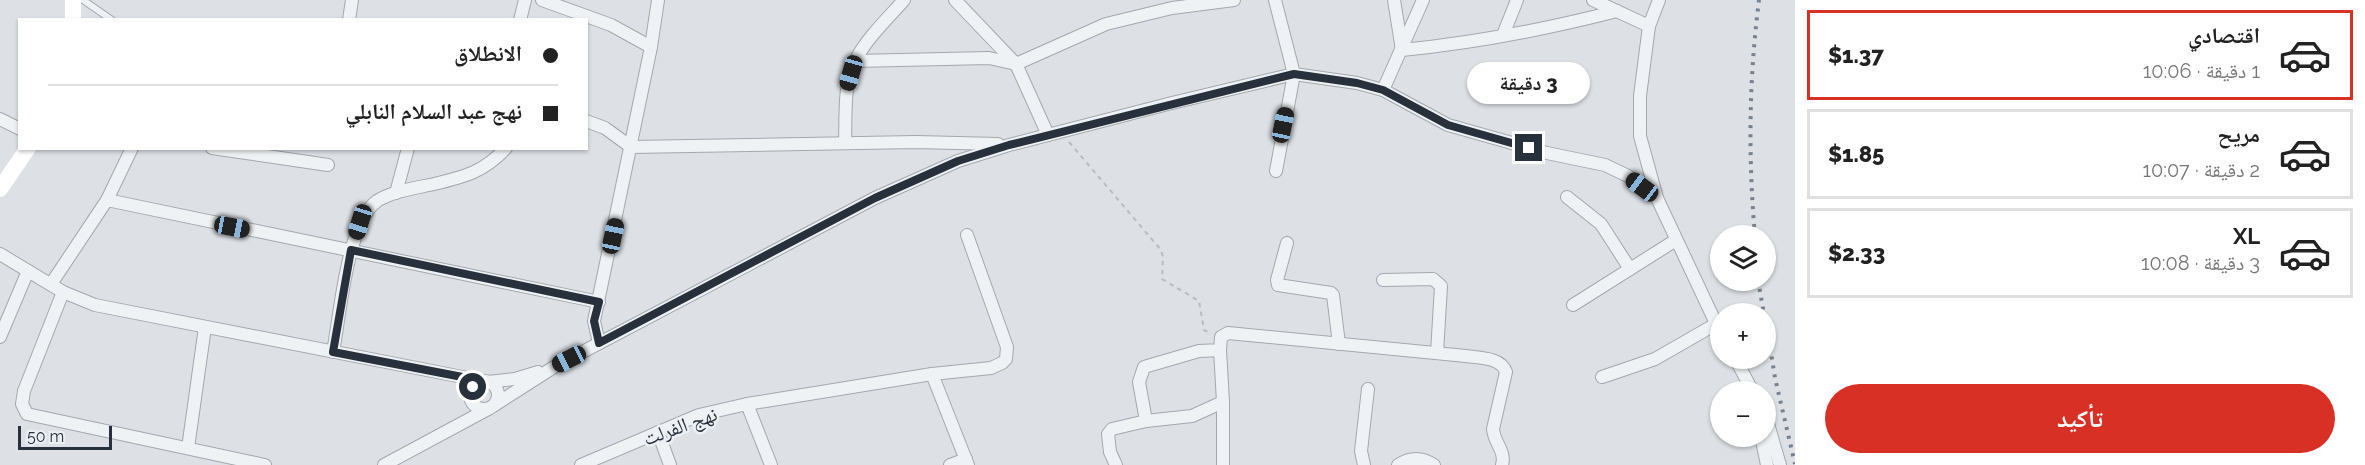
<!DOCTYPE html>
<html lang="ar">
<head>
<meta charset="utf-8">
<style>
  body { margin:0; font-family:Raleway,"Noto Naskh Arabic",sans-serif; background:#f6f6f6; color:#222; direction:rtl; height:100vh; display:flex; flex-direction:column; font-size:22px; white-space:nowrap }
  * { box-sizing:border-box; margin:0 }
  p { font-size:20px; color:#767676 }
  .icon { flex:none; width:33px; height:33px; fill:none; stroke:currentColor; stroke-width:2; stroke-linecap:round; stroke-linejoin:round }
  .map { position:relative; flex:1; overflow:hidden; direction:ltr }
  .panel { display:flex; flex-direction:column; background:#fff; width:570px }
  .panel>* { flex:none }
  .banner { position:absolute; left:18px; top:18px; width:570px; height:132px; border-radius:0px; box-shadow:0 2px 4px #0004; direction:rtl; display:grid; align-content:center; height:132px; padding:0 30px; background:#fff }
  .fabs { position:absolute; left:1710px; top:225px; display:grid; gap:12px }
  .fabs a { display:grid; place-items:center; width:66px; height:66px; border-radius:50%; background:#fff; box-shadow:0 2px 4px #0004; font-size:30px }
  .scale { position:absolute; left:18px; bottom:15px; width:94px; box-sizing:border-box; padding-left:6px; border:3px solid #28303b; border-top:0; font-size:16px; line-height:21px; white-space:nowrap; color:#28303b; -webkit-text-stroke:4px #ecf0f4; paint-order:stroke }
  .end { position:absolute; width:27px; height:27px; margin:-14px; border:8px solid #28303b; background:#fff; box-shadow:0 0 0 3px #fff }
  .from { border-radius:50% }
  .bubble { position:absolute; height:42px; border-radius:21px; background:#fff; box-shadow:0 2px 4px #0004; font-size:20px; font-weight:800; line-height:42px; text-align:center; direction:rtl }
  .car { position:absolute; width:18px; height:36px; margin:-18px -9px; border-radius:8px; box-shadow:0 0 4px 2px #0007; background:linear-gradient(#222 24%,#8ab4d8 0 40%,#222 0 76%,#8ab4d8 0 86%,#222 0) }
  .banner b { display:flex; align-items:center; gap:21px; height:57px; font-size:22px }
  .banner b+b { border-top:2px solid #e0e0e0 }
  .banner i { width:15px; height:15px; background:#222 }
  ul { padding:10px 0 0; list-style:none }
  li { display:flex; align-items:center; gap:18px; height:90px; margin:0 12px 9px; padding:0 18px; border:3px solid #e0e0e0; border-radius:0px }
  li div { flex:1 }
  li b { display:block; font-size:22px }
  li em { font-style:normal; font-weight:800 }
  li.current { border-color:#d93025 }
  li>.icon { width:54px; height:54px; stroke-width:1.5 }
  .cta { display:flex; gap:12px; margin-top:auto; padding:12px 30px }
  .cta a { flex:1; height:69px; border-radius:36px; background:#d93025; color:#fff; font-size:24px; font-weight:800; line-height:69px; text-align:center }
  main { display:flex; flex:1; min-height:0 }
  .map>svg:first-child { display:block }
</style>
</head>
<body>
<main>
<section class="panel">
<ul>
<li class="current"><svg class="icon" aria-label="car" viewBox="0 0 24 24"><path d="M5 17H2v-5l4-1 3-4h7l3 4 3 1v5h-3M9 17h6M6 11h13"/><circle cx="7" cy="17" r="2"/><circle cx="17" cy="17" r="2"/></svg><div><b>اقتصادي</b><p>1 دقيقة · 10:06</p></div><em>$1.37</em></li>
<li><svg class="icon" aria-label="car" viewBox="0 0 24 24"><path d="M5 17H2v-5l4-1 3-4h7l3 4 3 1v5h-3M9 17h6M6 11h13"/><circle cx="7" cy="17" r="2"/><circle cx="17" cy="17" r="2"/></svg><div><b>مريح</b><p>2 دقيقة · 10:07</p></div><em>$1.85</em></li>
<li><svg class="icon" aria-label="car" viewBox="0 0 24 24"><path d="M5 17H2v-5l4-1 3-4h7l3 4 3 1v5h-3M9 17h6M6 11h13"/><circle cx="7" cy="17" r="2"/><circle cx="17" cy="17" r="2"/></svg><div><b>XL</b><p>3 دقيقة · 10:08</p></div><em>$2.33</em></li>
</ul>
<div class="cta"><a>تأكيد</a></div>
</section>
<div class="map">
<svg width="1795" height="465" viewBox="0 0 1795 465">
  <rect width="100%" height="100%" fill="#dde1e6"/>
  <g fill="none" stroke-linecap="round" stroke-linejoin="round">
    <g stroke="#a3a8af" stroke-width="8">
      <path id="lane" d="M83 0 112 20"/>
    </g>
    <g stroke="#a3a8af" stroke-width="14">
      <g id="street">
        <path d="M542 0 611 25 651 47"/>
        <path d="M955 0 1016 64 1048 135"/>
        <path d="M1275 0 1294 74 1276 171"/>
        <path d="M1394 0 1402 50C1474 43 1547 29 1617 11"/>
        <path d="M1593 0 1649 26"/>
        <path d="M349 20 352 0"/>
        <path d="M520 20 525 0"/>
        <path d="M1503 35 1517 0"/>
        <path d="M855 61 989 58 1016 64 1106 24 1172 8 1234 0"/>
        <path d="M1383 90 1423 0"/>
        <path d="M0 119 20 129"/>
        <path d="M586 121 605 128 631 147 916 142 998 144"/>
        <path d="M845 143C846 116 843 83 856 59 868 37 888 18 904 0"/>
        <path d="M212 148 328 165"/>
        <path d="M396 193 408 148"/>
        <path d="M1567 197 1601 224 1630 269"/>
        <path d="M1657 198 1640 136V96L1649 26 1659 0"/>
        <path d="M107 200 599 302"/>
        <path d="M1287 243 1277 280 1278 285 1331 293 1333 295 1339 344"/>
        <path d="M0 254 63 292 95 305 483 381"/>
        <path d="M1383 280 1433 279 1441 286 1437 353"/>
        <path d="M51 284 107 200 132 148"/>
        <path d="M63 292 24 391 22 404 27 414 265 465"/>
        <path d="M1573 305 1676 240"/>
        <path d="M0 337 28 271"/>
        <path d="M599 343 594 321 651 47 658 0"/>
        <path d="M1220 350 1223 402V465"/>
        <path d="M333 352C340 316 347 222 377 201 393 191 416 188 434 184 464 177 484 172 506 148"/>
        <path d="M1735 358 1753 392"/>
        <path d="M932 374 968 465"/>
        <path d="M1602 377 1655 359 1716 324"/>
        <circle cx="484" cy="395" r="14"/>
        <path d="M488 382 515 379 538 372"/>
        <path d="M747 404 771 465"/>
        <path d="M493 406 554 367 875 198 958 161 1009 145 1172 103 1294 74 1357 83 1383 90 1448 125 1547 153 1605 165 1628 176 1657 198 1720 332"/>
        <path d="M1766 417 1780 465"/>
        <path d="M1146 421 1192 416 1223 402"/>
        <path d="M658 432 670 465"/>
        <path d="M1761 436 1767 465"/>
        <path d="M188 448 205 327"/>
        <path d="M384 465 490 408"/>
        <path d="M581 465 699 415 747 404 932 374 991 368 1002 363 1006 359 1007 347 967 235"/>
        <path d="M950 465 966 459"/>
        <path d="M1116 465 1110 452 1108 434 1112 429 1146 421 1139 382 1144 367 1199 351 1220 350 1221 337 1228 333 1466 356C1479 358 1501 357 1506 372L1493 429C1494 443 1506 451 1502 465"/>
        <path d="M1364 465 1361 451 1368 389"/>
        <path d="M1398 465C1410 457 1422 457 1434 465"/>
      </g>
    </g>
    <path stroke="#b7bcc0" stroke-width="2" stroke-dasharray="4.5 4.5" stroke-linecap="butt" d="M1069 142 1161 250 1163 257 1162 279 1199 301 1204 330 1210 333"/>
    <use href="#lane" stroke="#eff2f4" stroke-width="6"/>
    <use href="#street" stroke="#eff2f4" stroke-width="12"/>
    <g stroke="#fff" stroke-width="16">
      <path d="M73 20V0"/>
      <path d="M0 189 28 148"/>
    </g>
    <g stroke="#78828e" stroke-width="4" stroke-dasharray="3 6" stroke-linecap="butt">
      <path d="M1755 236C1748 157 1749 78 1759 0"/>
      <path d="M1758 280 1764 314"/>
      <path d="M1766 321 1775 378 1795 464"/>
    </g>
  </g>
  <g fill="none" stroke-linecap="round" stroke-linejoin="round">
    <path stroke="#28303b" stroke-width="8" d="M473 387 483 381 333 352 351 250 599 302 594 321 599 343 875 198 958 161 1009 145 1294 74 1357 83 1383 90 1448 125 1529 148"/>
  </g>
  <g text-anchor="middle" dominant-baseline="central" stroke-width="5" stroke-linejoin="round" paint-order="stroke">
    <g font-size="20" fill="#28303b" stroke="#ecf0f4">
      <text transform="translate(680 426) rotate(-20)">نهج الفرلت</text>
    </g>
  </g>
</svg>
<div class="fabs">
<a><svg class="icon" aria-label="layers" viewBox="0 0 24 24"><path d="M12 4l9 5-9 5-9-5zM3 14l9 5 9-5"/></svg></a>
<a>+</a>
<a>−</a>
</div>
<div class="scale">50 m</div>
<i class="end from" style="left:473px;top:387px"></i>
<i class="end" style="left:1529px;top:148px"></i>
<div class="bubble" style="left:1467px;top:62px;width:123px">3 دقيقة</div>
<i class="car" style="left:851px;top:73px;rotate:196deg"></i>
<i class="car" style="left:1283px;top:125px;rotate:12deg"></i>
<i class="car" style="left:1642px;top:187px;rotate:307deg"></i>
<i class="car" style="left:360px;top:222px;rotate:197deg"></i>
<i class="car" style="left:232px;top:227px;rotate:101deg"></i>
<i class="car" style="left:613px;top:236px;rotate:12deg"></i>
<i class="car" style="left:569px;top:359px;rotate:243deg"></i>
<div class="banner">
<b><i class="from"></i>الانطلاق</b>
<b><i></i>نهج عبد السلام النابلي</b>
</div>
</div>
</main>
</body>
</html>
